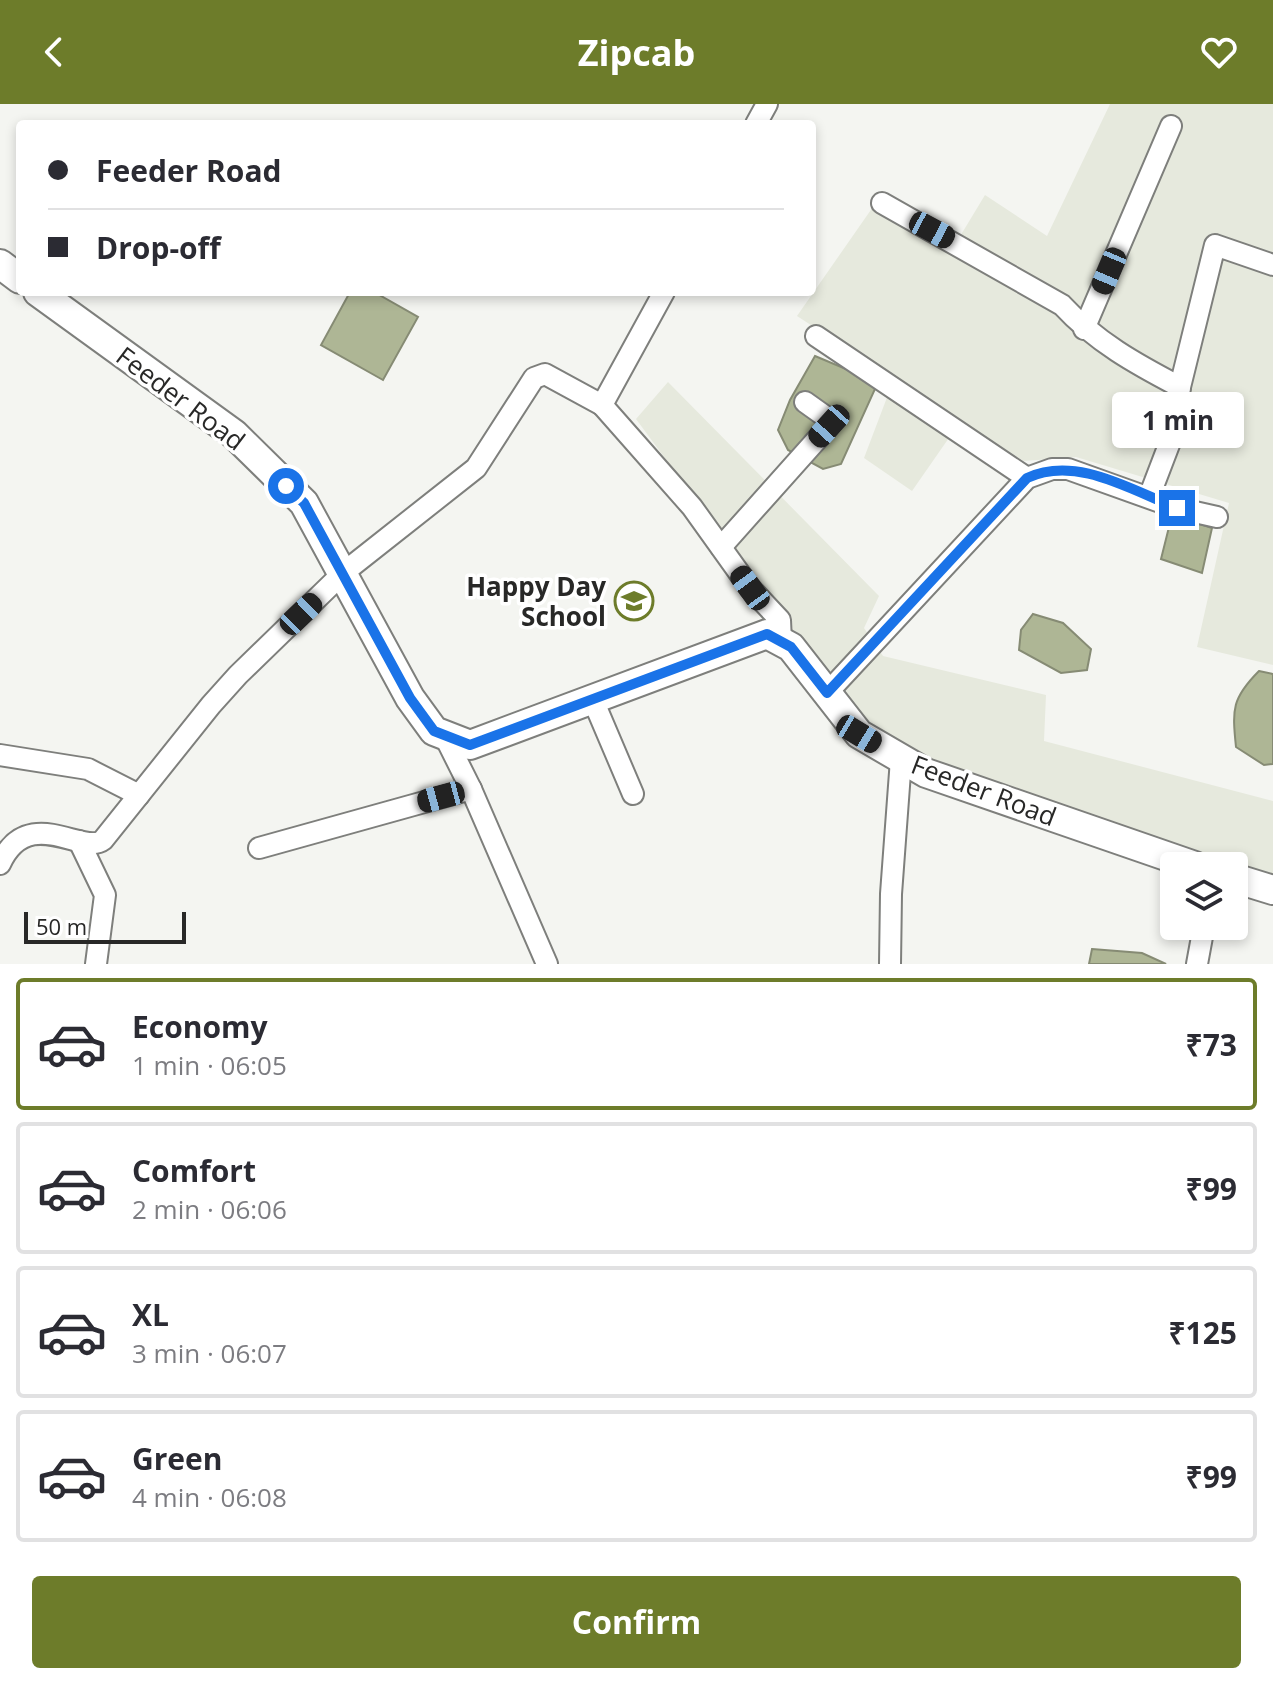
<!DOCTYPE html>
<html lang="en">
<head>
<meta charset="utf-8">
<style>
  body { margin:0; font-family:"Open Sans",sans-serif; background:#f7f7f7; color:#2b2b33; height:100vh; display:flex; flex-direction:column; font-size:30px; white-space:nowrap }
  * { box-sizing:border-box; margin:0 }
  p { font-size:26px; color:#7c7c81 }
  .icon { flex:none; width:44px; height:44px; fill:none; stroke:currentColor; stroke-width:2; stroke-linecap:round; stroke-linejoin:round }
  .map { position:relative; height:860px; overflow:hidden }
  .drawer { display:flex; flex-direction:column; background:#fff; flex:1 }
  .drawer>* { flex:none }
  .hud { position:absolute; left:16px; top:16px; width:800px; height:176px; border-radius:8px; box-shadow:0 4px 12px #0003; display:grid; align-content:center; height:176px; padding:0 32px; background:#fff }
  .fabs { position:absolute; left:1160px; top:748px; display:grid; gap:16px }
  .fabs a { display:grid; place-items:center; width:88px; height:88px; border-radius:8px; background:#fff; box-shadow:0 4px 12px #0003; font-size:40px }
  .scale { position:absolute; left:24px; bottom:20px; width:162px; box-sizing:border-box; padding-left:8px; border:4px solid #282827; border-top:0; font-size:22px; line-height:28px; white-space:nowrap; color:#282827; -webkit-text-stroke:6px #fff; paint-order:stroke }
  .end { position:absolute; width:36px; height:36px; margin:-18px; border:10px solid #1a73e8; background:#fff; box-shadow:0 0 0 4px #fff }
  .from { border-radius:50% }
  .bubble { position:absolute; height:56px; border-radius:8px; background:#fff; box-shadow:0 4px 12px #0003; font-size:26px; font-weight:700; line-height:56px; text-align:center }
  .car { position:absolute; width:24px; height:48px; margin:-24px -12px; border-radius:10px; box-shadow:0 0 6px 2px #0007; background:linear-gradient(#222 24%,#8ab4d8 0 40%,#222 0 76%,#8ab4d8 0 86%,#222 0) }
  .hud b { display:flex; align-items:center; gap:28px; height:76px; font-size:30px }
  .hud b+b { border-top:2px solid #e1e1e2 }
  .hud i { width:20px; height:20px; background:#2b2b33 }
  ul { padding:14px 0 0; list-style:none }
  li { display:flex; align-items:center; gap:24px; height:132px; margin:0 16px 12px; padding:0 16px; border:4px solid #e1e1e2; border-radius:8px }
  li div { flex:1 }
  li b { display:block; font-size:30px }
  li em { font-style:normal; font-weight:700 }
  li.on { border-color:#6d7c2a }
  li>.icon { width:72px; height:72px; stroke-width:1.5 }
  .button { display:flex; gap:16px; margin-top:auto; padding:16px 32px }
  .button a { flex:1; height:92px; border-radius:8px; background:#6d7c2a; color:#fff; font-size:32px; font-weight:700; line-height:92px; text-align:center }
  header { display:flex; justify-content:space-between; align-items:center; height:104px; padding:0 32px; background:#6d7c2a; color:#fff; font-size:36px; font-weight:700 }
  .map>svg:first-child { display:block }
</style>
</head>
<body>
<header><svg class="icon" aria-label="back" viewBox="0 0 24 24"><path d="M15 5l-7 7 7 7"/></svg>Zipcab<svg class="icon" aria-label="heart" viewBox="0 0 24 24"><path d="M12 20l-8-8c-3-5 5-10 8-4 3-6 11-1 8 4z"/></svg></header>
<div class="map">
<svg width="1273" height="860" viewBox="0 0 1273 860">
  <rect width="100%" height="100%" fill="#f4f5f1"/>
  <g fill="#e6e9dd">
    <path d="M1110 0H1273V561L1197 543 1229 399 1076 353 1024 357 960 318 912 387 864 354 894 275 797 212 875 100 956 139 985 91 1047 132Z"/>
    <path d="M668 278 879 492 864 524 883 552 1046 591 1044 637 1273 697V779L1234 762H1219L1187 752 925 661 864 624 636 315Z"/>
  </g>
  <g fill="#aeb695" stroke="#868b74" stroke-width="2">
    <path d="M350 188H374L418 213 383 276 321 241Z"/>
    <path d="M815 252 865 273 875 285 841 360 823 365 788 346 778 326 790 296Z"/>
    <path d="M1172 411 1212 424 1202 469 1161 455Z"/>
    <path d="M1033 510 1063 519 1091 545 1087 566 1061 569 1019 546 1021 526Z"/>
    <path d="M1259 567 1273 570V660L1264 661 1236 643C1232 605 1232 594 1259 567Z"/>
    <path d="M1092 845 1142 849 1166 860H1089Z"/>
  </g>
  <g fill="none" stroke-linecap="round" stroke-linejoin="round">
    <g stroke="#7e7f7c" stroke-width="24">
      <g id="street">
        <path d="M756 20 767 0"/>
        <path d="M882 99 1062 201C1096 238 1136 260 1180 283"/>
        <path d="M664 188 602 301 692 403 750 484 780 516 781 538"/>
        <path d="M1084 225 1171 22"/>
        <path d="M816 232 1027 374"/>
        <path d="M1149 393 1175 325 1180 283 1215 141 1273 161"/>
        <path d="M721 443 829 322 826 313 805 298"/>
        <path d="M827 589 1027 374 1052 365H1068L1177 404 1217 413"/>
        <path d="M593 596 633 690"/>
        <path d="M444 631 471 685 547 860"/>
        <path d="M0 651 88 665 139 691"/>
        <path d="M79 737 105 791 96 860"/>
        <path d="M259 744 471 685"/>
        <path d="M0 760C28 699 83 752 103 736L211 601 238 571 343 469 476 364 534 274 545 270 602 301"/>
        <path d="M890 860 891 790 901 655"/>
        <path d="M1197 860 1204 822"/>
      </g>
    </g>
    <g stroke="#7e7f7c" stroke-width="32">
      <g id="secondary">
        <path d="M0 160 20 175"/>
        <path d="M38 188 234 330 304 399 410 594 434 627 470 641 767 530 791 543 859 630 926 669 1195 762"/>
        <path d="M1234 774 1273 786"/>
      </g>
    </g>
    <use href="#street" stroke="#fff" stroke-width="20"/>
    <use href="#secondary" stroke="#fff" stroke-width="28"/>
  </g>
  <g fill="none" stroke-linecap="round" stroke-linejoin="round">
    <path stroke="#1a73e8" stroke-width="10" d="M286 382 304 399 410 594 434 627 470 641 767 530 791 543 827 589 1027 374C1076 351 1131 386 1177 404"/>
  </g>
  <defs>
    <g id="school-ring" transform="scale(2)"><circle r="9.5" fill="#fff" stroke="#6d7c2a" stroke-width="1.5"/><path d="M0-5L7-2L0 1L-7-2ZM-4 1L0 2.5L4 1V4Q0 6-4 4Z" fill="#6d7c2a"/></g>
  </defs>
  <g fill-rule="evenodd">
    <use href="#school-ring" x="634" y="497"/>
  </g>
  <g text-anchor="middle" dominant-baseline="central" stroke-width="7" stroke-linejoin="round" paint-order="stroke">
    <g font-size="26" fill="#282827" stroke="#fff">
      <text transform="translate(181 294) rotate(37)">Feeder Road</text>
      <text transform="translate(984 686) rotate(21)">Feeder Road</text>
    </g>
    <g font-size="26" font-weight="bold" fill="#282827" stroke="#fff" text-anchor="end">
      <text x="606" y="482">Happy Day<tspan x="606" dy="30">School</tspan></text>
    </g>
  </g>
</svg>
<div class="fabs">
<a><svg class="icon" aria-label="layers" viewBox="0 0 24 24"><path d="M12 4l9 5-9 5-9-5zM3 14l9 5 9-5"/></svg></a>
</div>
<div class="scale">50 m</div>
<i class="end from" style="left:286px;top:382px"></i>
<i class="end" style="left:1177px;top:404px"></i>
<div class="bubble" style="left:1112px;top:288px;width:132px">1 min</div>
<i class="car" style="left:932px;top:126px;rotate:118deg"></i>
<i class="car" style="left:1109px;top:167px;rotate:203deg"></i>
<i class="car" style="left:829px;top:322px;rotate:222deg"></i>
<i class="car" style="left:750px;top:484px;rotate:324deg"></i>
<i class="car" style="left:301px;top:510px;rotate:46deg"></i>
<i class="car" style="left:859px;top:630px;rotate:121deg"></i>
<i class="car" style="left:441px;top:693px;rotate:255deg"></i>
<div class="hud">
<b><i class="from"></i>Feeder Road</b>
<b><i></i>Drop-off</b>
</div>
</div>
<section class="drawer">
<ul>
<li class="on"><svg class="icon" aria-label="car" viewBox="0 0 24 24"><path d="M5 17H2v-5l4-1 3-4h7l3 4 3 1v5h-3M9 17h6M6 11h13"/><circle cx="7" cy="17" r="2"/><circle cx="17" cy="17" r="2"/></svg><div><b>Economy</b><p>1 min · 06:05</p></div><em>₹73</em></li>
<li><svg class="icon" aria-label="car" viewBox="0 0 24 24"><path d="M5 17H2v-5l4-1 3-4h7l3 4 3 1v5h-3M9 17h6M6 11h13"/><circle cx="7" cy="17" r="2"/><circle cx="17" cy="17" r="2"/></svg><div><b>Comfort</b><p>2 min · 06:06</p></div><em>₹99</em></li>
<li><svg class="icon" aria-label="car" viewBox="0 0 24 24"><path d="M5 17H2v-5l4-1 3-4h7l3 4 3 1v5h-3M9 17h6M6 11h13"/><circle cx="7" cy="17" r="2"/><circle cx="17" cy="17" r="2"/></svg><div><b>XL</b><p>3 min · 06:07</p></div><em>₹125</em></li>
<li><svg class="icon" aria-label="car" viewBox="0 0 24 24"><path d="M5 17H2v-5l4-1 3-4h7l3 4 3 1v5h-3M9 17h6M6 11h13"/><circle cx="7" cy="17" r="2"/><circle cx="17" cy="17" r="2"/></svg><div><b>Green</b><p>4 min · 06:08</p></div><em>₹99</em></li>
</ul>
<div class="button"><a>Confirm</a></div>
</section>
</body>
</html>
